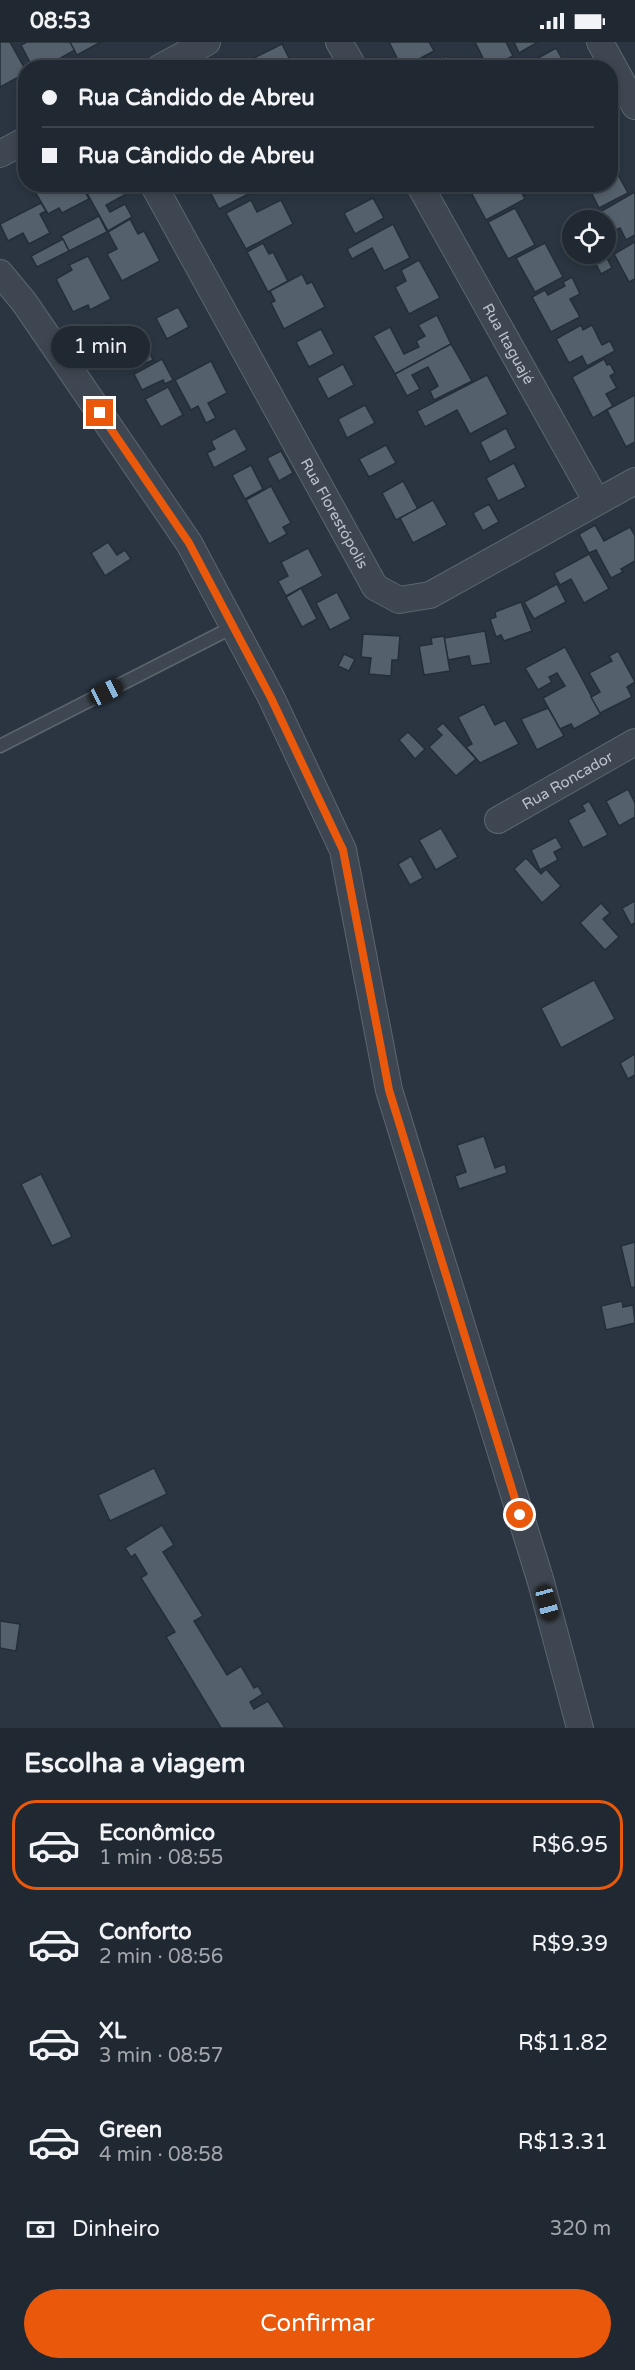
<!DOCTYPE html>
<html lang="pt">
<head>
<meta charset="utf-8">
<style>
  body { margin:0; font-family:"Varela Round",sans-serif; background:#283039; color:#f1f3f6; height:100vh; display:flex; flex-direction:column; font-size:22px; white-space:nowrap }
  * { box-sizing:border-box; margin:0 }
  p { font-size:20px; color:#a2a6ab }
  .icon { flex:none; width:33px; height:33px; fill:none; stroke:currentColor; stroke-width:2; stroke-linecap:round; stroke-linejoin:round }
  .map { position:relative; height:1686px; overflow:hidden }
  .sheet { display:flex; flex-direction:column; background:#202831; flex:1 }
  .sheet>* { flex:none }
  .guide { position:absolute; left:18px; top:18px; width:600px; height:132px; border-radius:24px; box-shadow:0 3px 9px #0003,0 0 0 2px #3d444d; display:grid; align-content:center; height:132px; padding:0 24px; background:#202831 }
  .tools { position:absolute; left:562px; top:168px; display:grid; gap:12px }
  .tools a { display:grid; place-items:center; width:54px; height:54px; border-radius:50%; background:#202831; box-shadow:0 3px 9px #0003,0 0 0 2px #3d444d; font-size:30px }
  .end { position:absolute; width:27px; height:27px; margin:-14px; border:8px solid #ea580c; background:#fff; box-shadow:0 0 0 3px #fff }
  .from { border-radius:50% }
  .bubble { position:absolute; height:42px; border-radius:21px; background:#202831; box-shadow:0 3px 9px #0003,0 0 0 2px #3d444d; font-size:20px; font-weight:600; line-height:42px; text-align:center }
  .car { position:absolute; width:18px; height:36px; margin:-18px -9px; border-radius:8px; box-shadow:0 0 4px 2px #0007; background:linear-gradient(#222 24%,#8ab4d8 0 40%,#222 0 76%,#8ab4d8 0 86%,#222 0) }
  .guide b { display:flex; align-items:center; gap:21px; height:57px; font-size:22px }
  .guide b+b { border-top:2px solid #3d444d }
  .guide i { width:15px; height:15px; background:#f1f3f6 }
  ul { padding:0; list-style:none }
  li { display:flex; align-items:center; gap:18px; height:90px; margin:0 12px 9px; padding:0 12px; border:3px solid transparent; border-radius:24px }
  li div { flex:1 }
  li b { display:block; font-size:22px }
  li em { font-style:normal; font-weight:600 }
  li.current { border-color:#ea580c }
  li>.icon { width:54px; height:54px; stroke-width:1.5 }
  h2 { padding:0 24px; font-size:27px; line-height:72px }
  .pay { display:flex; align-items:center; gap:15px; height:66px; padding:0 24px; font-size:22px }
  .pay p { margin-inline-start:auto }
  .cta { display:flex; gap:12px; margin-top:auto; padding:12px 24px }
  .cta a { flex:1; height:69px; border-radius:36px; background:#ea580c; color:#fff; font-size:24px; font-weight:600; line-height:69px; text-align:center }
  .status { display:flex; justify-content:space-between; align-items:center; height:42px; padding:0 30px; background:#202831; direction:ltr }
  .status svg { height:16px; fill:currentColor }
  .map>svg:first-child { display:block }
</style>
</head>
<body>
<div class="status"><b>08:53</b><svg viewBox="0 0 49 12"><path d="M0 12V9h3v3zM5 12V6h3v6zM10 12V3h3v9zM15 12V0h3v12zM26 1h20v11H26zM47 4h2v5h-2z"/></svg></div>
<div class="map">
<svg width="635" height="1686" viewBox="0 0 635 1686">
  <rect width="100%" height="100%" fill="#2a3541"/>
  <g fill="#54606b" stroke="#252e38" stroke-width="1.5">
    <path d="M0 0H10L26 29V31L0 45Z"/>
    <path d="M27 0H71L75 8 43 26H33L21 3Z"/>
    <path d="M70 0H101L77 13Z"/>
    <path d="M389 0H429L434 9 402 26Z"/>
    <path d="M475 0H506L513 14 488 26Z"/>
    <path d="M514 0H538L519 11Z"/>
    <path d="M282 2 294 26H249L246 20Z"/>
    <path d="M556 6 567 26H520Z"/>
    <path d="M447 14 453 26H404L425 15 429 23Z"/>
    <path d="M610 118 628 151 599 166 587 142H610Z"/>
    <path d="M44 142H81L89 157 62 171 59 166 48 172 34 148Z"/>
    <path d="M82 142H129L132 149 106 163 110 170 125 162 132 175 108 189Z"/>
    <path d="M206 142H258L260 146 219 167Z"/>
    <path d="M333 142H354L337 151Z"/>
    <path d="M484 142 488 150 503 142H517L525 157 486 178 467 143Z"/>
    <path d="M635 150V193L626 198 620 186 606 193V178H596L593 174Z"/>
    <path d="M373 156 384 176 355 192 344 171Z"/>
    <path d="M251 158 257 170 281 158 293 182 246 207 226 171Z"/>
    <path d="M41 161 46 169 40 172 50 191 29 202 23 191 8 199 0 182Z"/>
    <path d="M515 166 535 203 508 217 488 180Z"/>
    <path d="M99 174 107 190 69 209 61 194Z"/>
    <path d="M130 177 138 192 144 189 160 219 122 239 107 212 117 207 108 190Z"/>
    <path d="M393 182 410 216 384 229 372 206 352 217 347 207Z"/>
    <path d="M63 197 69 209 37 225 31 214Z"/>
    <path d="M635 200V237L629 240 614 212Z"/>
    <path d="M263 201 269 212 273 210 288 239 268 250 247 210Z"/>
    <path d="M545 201 563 235 535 250 516 216Z"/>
    <path d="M88 214 111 257 90 268 88 263 73 270 56 237 72 228 69 223Z"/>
    <path d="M607 216 612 226 601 232 596 222Z"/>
    <path d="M419 218 440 256 409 272 395 245 406 239 401 228Z"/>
    <path d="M302 232 307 242 312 240 325 265 284 287 271 261 275 259 270 249Z"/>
    <path d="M572 235 580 252 570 257 580 275 551 290 532 255 545 248 548 253 565 244 563 240Z"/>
    <path d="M178 265 189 285 167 297 156 276Z"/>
    <path d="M437 273 451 302 395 332 373 294 390 285 404 312 419 305 416 299 425 294 418 283Z"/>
    <path d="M112 281 116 288 127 283 137 302 144 298 153 318 144 322 139 312 114 326 95 290Z"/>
    <path d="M581 283 583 288 592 283 602 303 610 299 615 309 587 324 582 314 569 321 556 297Z"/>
    <path d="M321 287 334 312 309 325 296 300Z"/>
    <path d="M451 302 472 339 434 358 430 349 438 344 428 325 412 333 420 347 407 354 395 332Z"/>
    <path d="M162 317 173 338 165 342 163 338 142 348 134 332Z"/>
    <path d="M604 317 607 323 610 322 615 331 610 334 617 346 606 352 613 364 593 376 572 335Z"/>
    <path d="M211 319 227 351 208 361 216 376 206 381 198 364 191 368 175 338Z"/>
    <path d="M343 322 354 343 328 357 317 336Z"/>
    <path d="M487 333 508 372 470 392 457 368 425 385 417 369Z"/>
    <path d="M168 345 183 373 161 385 145 357Z"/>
    <path d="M635 353V400L626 405 607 368Z"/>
    <path d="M365 363 375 381 347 396 338 377Z"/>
    <path d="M235 386 247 408 214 426 207 411 215 407 211 399Z"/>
    <path d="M506 386 516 406 490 420 480 400Z"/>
    <path d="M386 403 396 421 369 435 359 417Z"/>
    <path d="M281 409 293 431 279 439 267 416Z"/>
    <path d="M514 421 526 445 498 459 486 436Z"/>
    <path d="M251 423 263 447 245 457 232 433Z"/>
    <path d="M403 439 418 467 396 478 382 451Z"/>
    <path d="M271 444 291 481 283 485 287 492 269 502 246 458Z"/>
    <path d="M433 458 447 483 413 501 400 476Z"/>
    <path d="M489 462 499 480 483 489 473 471Z"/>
    <path d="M595 483 604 499 630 485 635 494V519L621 527 623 530 611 536 596 508 589 511 579 492Z"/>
    <path d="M108 500 117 513 125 508 131 517 105 534 91 511Z"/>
    <path d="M308 506 323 534 286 554 278 539 288 534 281 520Z"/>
    <path d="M589 512 609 547 584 561 571 537 560 543 554 531Z"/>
    <path d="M557 542 566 560 534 577 524 560Z"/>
    <path d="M301 546 317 577 302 585 286 555Z"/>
    <path d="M337 550 351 577 330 588 316 561Z"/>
    <path d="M521 560 532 589 504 599 501 593 496 595 490 577 496 575 495 570Z"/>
    <path d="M485 589 491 621 471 624 469 614 448 618 444 596Z"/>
    <path d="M363 592 400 594 398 618H392L391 634 369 632 371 616 361 615Z"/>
    <path d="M444 594 450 629 424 633 419 604 432 602 431 596Z"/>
    <path d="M565 605 601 672 574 687 571 682 560 687 543 656 565 644 557 631 549 635 552 640 538 648 525 626Z"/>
    <path d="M618 609 635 640 627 645 632 655 600 671 591 655 600 650 589 631 612 619 609 614Z"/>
    <path d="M344 612 355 617 349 629 338 624Z"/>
    <path d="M484 662 495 683 505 678 519 702 480 721 466 705 472 702 458 675Z"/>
    <path d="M548 666 564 694 537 708 521 677Z"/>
    <path d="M443 681 476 717 456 734 429 705 442 693 436 687Z"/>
    <path d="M408 690 425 707 415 717 399 698Z"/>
    <path d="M628 747 635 761V775L619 784 606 759Z"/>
    <path d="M589 759 608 793 583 806 568 778 585 769 582 763Z"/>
    <path d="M441 786 458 815 436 828 419 798Z"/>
    <path d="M556 795 562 806 554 810 558 818 540 828 531 808Z"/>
    <path d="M411 814 423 836 410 843 398 822Z"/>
    <path d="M526 816 541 832 546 827 561 844 542 861 514 827Z"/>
    <path d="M635 859V881L631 883 622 866Z"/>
    <path d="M601 861 610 871 603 877 619 895 605 908 580 881Z"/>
    <path d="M594 938 615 977 561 1006 541 966Z"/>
    <path d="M635 1012V1033L628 1037 620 1021Z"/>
    <path d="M484 1094 495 1126 505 1122 507 1131 459 1147 455 1134 466 1130 457 1103Z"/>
    <path d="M41 1132 72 1195 52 1204 21 1142Z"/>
    <path d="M635 1200V1245L631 1246 621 1204Z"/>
    <path d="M622 1259 623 1265 633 1263 635 1281 606 1288 601 1264Z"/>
    <path d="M154 1426 167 1452 110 1479 98 1453Z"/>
    <path d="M162 1483 174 1503 163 1510 203 1574 194 1579 227 1633 241 1624 254 1646 258 1644 263 1652 250 1660 254 1667 268 1659 285 1686H221L166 1595 175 1590 141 1536 147 1532 135 1512 131 1515 125 1506Z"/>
    <path d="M0 1579 20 1582 16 1609 0 1606Z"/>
  </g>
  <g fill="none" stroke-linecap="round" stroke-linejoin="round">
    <g stroke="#5c656e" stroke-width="15">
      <path id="lane" d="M0 704 233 585"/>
    </g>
    <g stroke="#5c656e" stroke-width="28">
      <g id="street">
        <path d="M339 0 354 26"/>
        <path d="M600 0 635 64"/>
        <path d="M159 26 207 0"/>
        <path d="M0 112 26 98"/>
        <path id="s1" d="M153 142 375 545 399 558 430 553 635 439"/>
        <path id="s2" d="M419 142 597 460"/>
        <path d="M0 231 24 260 189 501 271 655 343 808 389 1048 541 1540 580 1686"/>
        <path id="s3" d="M498 778 635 700"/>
      </g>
    </g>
    <use href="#lane" stroke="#3e4751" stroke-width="12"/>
    <use href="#street" stroke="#3e4751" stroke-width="26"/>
  </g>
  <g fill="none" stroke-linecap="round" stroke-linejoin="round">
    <path stroke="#ea580c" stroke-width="8" d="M100 371 189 501 271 656 343 808 389 1048 520 1473"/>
  </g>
  <g text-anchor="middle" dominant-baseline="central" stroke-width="6" stroke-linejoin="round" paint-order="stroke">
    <g font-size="15" fill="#bbc2cb" stroke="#232c36">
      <text stroke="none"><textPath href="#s2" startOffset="183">Rua Itaguajé</textPath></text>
      <text stroke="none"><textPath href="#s1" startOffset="376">Rua Florestópolis</textPath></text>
      <text stroke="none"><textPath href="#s3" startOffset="80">Rua Roncador</textPath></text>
    </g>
  </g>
</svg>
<div class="tools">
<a><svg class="icon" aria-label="locate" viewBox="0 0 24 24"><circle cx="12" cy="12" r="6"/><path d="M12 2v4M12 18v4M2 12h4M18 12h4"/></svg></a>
</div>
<i class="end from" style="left:520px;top:1473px"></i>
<i class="end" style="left:100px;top:371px"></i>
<div class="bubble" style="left:51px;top:284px;width:99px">1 min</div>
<i class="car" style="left:106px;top:650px;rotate:63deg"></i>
<i class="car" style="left:547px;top:1561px;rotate:165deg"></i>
<div class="guide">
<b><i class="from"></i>Rua Cândido de Abreu</b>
<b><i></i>Rua Cândido de Abreu</b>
</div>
</div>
<section class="sheet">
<h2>Escolha a viagem</h2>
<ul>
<li class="current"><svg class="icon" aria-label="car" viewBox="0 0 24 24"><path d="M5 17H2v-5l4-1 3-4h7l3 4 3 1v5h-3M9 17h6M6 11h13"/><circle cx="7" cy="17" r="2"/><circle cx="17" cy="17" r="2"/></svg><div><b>Econômico</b><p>1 min · 08:55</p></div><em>R$6.95</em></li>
<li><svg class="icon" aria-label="car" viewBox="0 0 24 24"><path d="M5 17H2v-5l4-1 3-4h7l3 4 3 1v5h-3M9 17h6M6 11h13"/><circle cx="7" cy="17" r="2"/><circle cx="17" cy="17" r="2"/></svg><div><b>Conforto</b><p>2 min · 08:56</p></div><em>R$9.39</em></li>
<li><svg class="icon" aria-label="car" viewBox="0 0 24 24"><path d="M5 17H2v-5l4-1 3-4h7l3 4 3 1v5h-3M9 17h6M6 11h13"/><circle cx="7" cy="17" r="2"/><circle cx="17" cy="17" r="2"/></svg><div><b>XL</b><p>3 min · 08:57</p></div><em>R$11.82</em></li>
<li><svg class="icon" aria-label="car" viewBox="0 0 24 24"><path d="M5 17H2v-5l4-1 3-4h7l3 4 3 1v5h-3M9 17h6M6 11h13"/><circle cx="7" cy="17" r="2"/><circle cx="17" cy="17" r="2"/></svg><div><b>Green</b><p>4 min · 08:58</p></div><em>R$13.31</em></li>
</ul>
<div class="pay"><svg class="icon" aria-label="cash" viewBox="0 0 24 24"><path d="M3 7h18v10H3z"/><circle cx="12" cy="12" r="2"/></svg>Dinheiro<p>320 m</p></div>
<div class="cta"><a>Confirmar</a></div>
</section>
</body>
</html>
